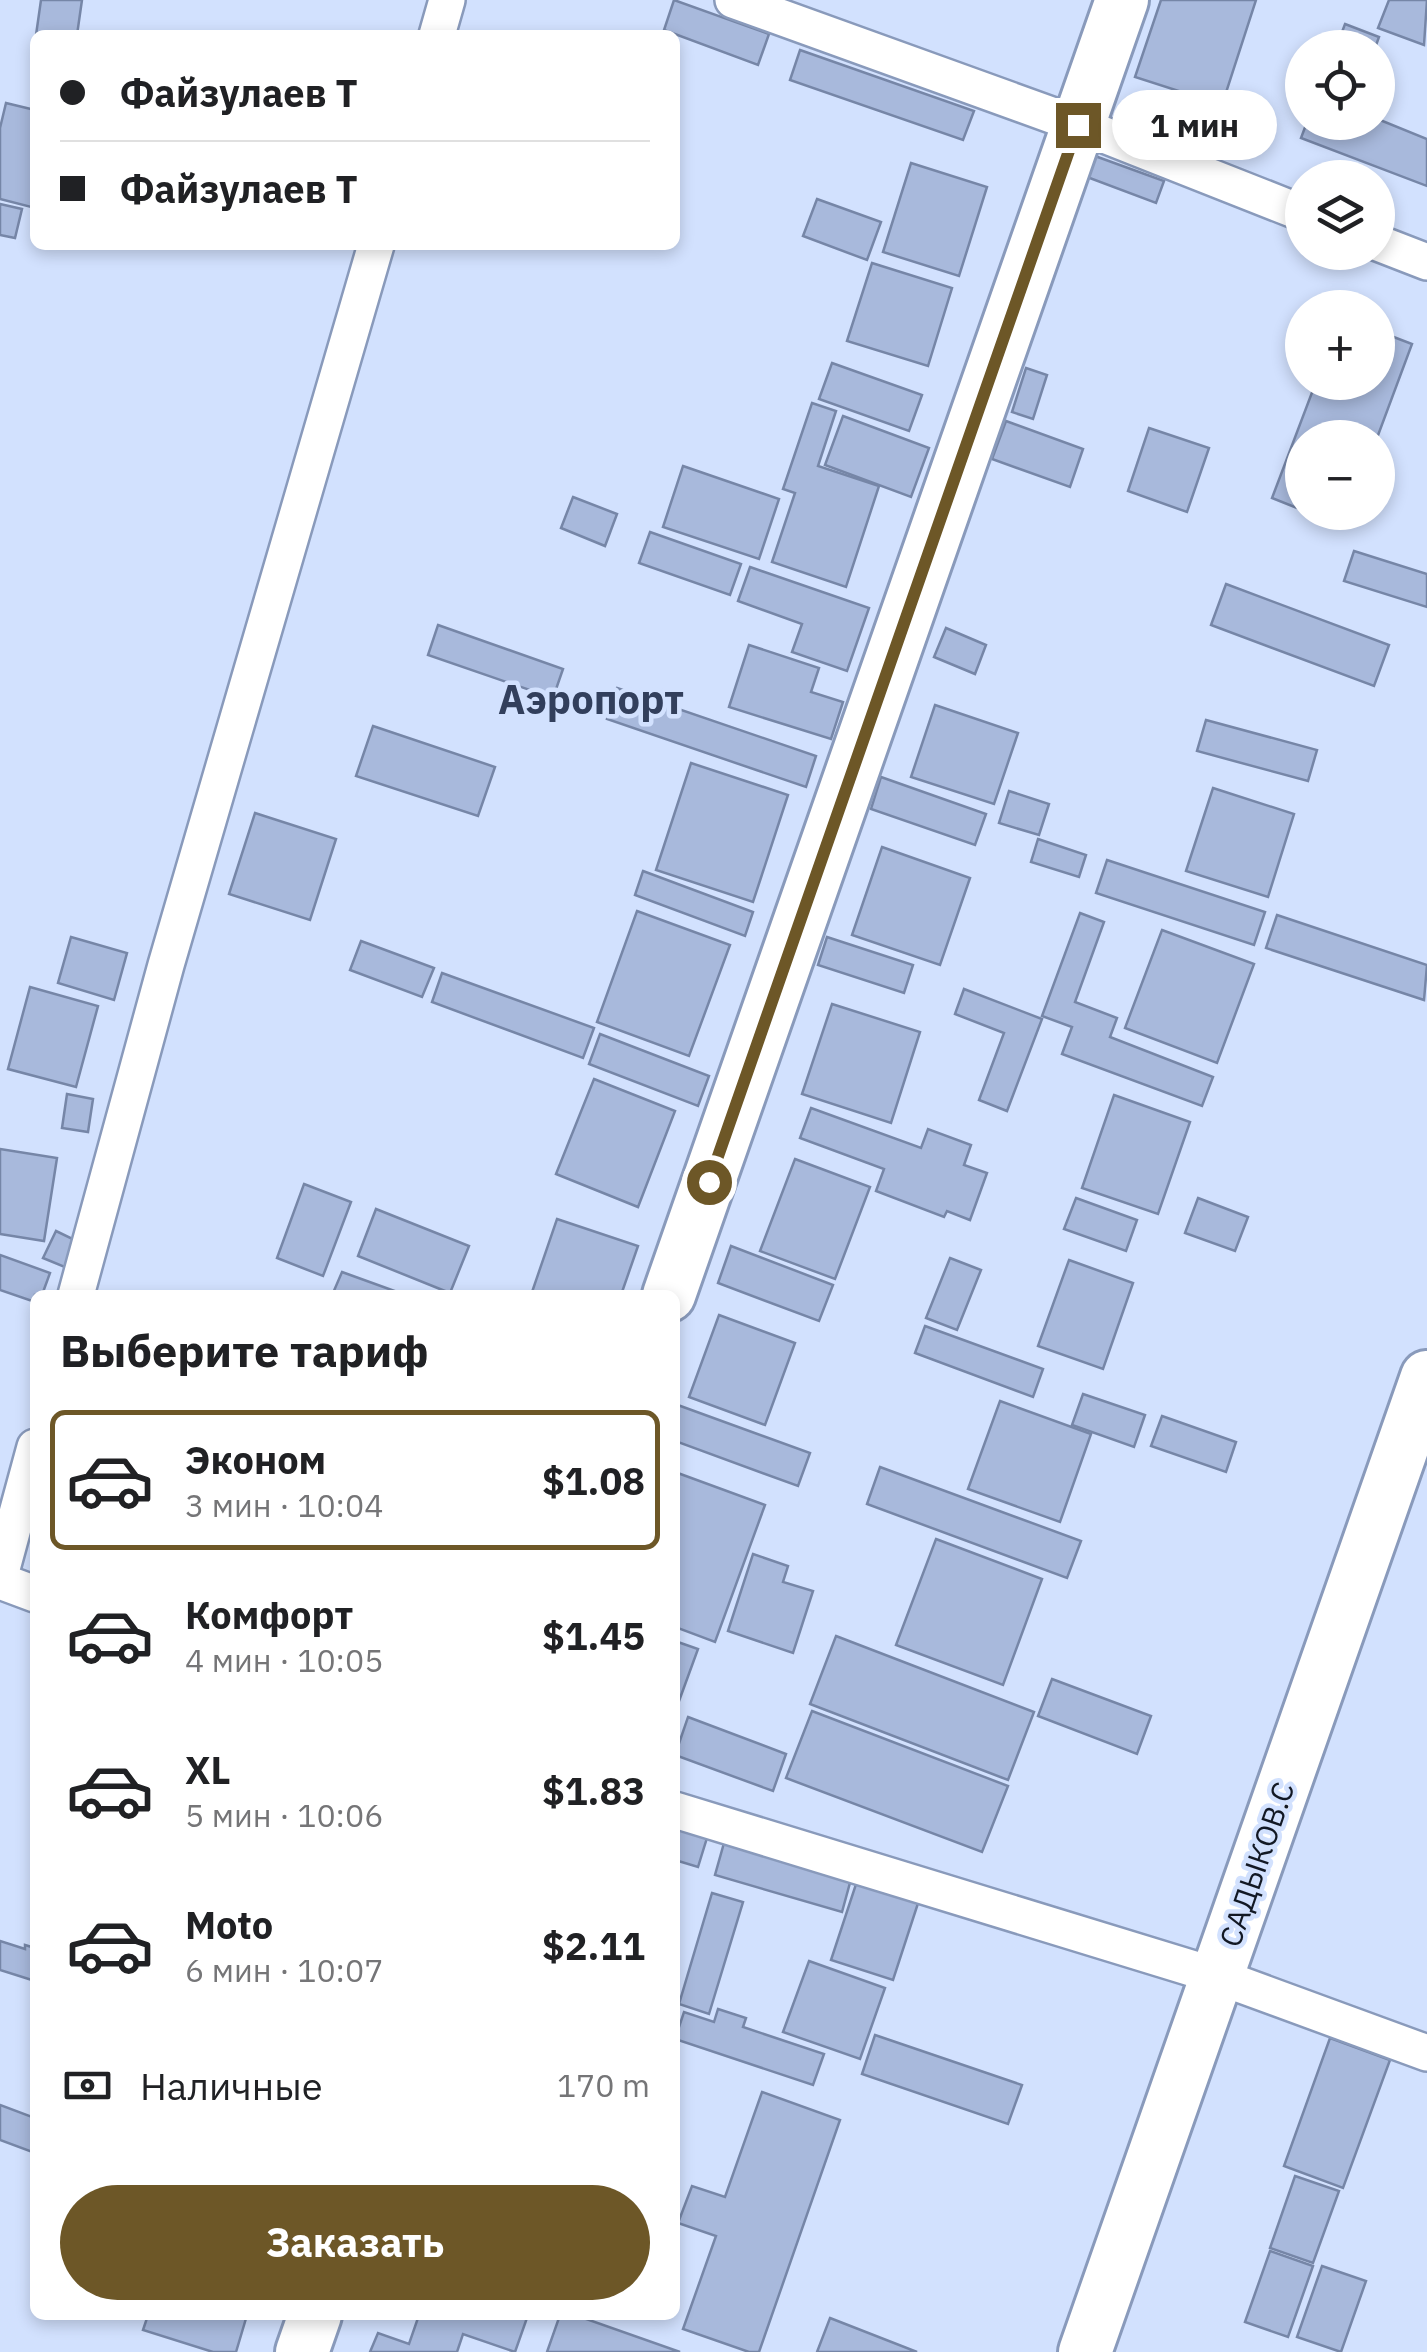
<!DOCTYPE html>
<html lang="ru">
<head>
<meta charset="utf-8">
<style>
  body { margin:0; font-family:"IBM Plex Sans",sans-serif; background:#f6f6f6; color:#202124; height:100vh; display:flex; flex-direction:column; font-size:38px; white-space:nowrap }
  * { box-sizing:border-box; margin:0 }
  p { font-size:32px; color:#757577 }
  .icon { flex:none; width:55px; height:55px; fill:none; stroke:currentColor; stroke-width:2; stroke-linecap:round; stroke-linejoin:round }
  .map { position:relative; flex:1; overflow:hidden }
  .panel { position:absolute; left:30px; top:1290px; width:650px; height:1030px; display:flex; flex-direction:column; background:#fff; border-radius:15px; box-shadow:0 5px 15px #0003 }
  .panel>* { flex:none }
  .banner { position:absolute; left:30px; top:30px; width:650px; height:220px; border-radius:15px; box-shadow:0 5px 15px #0003; display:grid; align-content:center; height:220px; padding:0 30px; background:#fff }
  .tools { position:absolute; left:1285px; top:30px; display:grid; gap:20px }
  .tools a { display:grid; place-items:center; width:110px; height:110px; border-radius:50%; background:#fff; box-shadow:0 5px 15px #0003; font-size:50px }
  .end { position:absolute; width:45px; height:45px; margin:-22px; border:12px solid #6d5727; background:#fff; box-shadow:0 0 0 5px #fff }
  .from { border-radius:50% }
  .bubble { position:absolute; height:70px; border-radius:35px; background:#fff; box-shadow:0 5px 15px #0003; font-size:32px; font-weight:800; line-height:70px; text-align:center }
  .banner b { display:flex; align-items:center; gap:35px; height:95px; font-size:38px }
  .banner b+b { border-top:2px solid #e0e0e0 }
  .banner i { width:25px; height:25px; background:#202124 }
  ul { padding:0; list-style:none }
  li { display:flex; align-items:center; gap:30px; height:140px; margin:0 20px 15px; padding:0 10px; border:5px solid transparent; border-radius:15px }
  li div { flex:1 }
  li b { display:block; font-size:38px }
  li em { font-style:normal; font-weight:800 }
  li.on { border-color:#6d5727 }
  li>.icon { width:90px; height:90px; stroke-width:1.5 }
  h2 { padding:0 30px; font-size:45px; line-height:120px }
  .pay { display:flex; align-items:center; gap:25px; height:110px; padding:0 30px; font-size:38px }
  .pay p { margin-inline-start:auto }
  .cta { display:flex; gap:20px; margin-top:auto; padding:20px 30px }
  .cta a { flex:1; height:115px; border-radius:60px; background:#6d5727; color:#fff; font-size:40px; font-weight:800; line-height:115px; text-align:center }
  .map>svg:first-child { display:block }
</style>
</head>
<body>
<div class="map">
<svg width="1427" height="2352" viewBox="0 0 1427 2352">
  <rect width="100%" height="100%" fill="#d2e1fe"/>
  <g fill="#a8b9dc" stroke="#7686a7" stroke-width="2.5">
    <path d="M41 0H82L77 35H36Z"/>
    <path d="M674 0 769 34 758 65 664 30Z"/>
    <path d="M1161 0H1256L1222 105 1135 77Z"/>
    <path d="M1389 0H1427L1424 45 1378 28Z"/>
    <path d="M1345 24 1379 37 1375 48H1336Z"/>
    <path d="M800 50 974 111 963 140 790 80Z"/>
    <path d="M1378 85 1391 90 1380 120 1427 139V186L1301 138 1307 122H1378Z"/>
    <path d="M6 103 35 110V208L0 199V128Z"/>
    <path d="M1095 156 1164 181 1156 203 1087 177Z"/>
    <path d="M911 163 987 187 959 276 883 252Z"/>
    <path d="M817 199 881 222 867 260 803 236Z"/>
    <path d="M0 204 22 209 15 238 0 235Z"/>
    <path d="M872 263 952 288 928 366 847 341Z"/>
    <path d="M1378 331 1412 344 1377 438H1302V510L1272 498 1316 382H1378Z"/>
    <path d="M832 363 922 395 909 431 819 399Z"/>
    <path d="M1026 368 1047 375 1033 419 1012 412Z"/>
    <path d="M812 403 836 411 818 466 879 486 846 587 772 562 795 493 783 489Z"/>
    <path d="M843 416 929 448 911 497 825 465Z"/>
    <path d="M1006 421 1083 449 1070 487 992 459Z"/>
    <path d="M1149 428 1209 448 1187 512 1128 491Z"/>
    <path d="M683 466 779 499 759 559 663 527Z"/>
    <path d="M573 497 617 514 605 546 561 528Z"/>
    <path d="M650 532 741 564 730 595 639 563Z"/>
    <path d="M1354 551 1427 574V607L1344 581Z"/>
    <path d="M750 567 869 608 847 671 792 652 802 624 738 601Z"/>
    <path d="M1226 584 1389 645 1374 686 1211 625Z"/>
    <path d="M438 625 563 669 553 698 428 655Z"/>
    <path d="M946 628 986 645 975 674 934 657Z"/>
    <path d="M749 645 819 668 811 692 843 702 831 739 729 707Z"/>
    <path d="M617 688 816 756 806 787 607 719Z"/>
    <path d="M935 705 1018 733 994 804 911 777Z"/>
    <path d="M1206 720 1317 750 1308 781 1197 751Z"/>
    <path d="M373 726 495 767 478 816 356 776Z"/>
    <path d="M691 763 788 795 753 902 656 870Z"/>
    <path d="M881 777 986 814 975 845 871 809Z"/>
    <path d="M1213 788 1294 814 1268 897 1186 871Z"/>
    <path d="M1009 791 1049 804 1039 835 999 823Z"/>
    <path d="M255 813 336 839 310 920 229 894Z"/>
    <path d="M1038 839 1086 855 1079 877 1031 862Z"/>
    <path d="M882 847 970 878 940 965 852 935Z"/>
    <path d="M1107 860 1265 912 1254 945 1096 893Z"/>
    <path d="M643 871 753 912 745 936 635 895Z"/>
    <path d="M637 911 730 945 689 1056 597 1022Z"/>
    <path d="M1080 913 1104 922 1075 1002 1117 1018 1110 1037 1213 1077 1202 1106 1062 1054 1072 1027 1042 1016Z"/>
    <path d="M1277 915 1427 965 1424 1000 1266 948Z"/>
    <path d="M1162 930 1254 964 1217 1063 1125 1028Z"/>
    <path d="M71 937 127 953 114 1000 58 983Z"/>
    <path d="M827 937 913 965 904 993 818 965Z"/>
    <path d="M361 941 434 968 422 997 350 970Z"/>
    <path d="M442 973 594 1028 583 1058 432 1002Z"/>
    <path d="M30 987 98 1006 76 1087 8 1069Z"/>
    <path d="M964 989 1042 1019 1007 1111 979 1100 1004 1033 955 1014Z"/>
    <path d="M832 1004 920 1032 891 1123 802 1094Z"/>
    <path d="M600 1034 709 1076 698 1106 589 1064Z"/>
    <path d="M594 1079 675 1111 638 1207 556 1174Z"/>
    <path d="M67 1094 93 1099 88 1132 62 1128Z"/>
    <path d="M1114 1095 1190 1122 1158 1214 1082 1188Z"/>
    <path d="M811 1108 921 1148 928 1129 971 1145 964 1165 987 1173 970 1220 947 1211 944 1217 876 1191 884 1169 800 1138Z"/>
    <path d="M0 1149 57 1158 44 1241 0 1234Z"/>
    <path d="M795 1159 870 1187 835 1279 760 1251Z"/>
    <path d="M304 1184 351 1202 323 1276 277 1258Z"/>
    <path d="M1076 1198 1137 1220 1126 1251 1064 1229Z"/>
    <path d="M1198 1198 1248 1217 1235 1251 1185 1233Z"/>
    <path d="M376 1209 469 1246 450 1293 358 1256Z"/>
    <path d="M557 1219 638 1246 621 1295H531Z"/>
    <path d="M56 1231 79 1242 67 1268 43 1258Z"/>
    <path d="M731 1246 833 1285 819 1321 718 1283Z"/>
    <path d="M0 1255 50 1273 42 1295H35V1302L0 1290Z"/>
    <path d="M950 1258 981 1270 957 1330 926 1318Z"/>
    <path d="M1069 1260 1133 1283 1103 1369 1038 1346Z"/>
    <path d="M342 1272 403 1294 402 1295 333 1293Z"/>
    <path d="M719 1315 795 1343 765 1425 689 1397Z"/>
    <path d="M925 1326 1043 1369 1033 1397 915 1353Z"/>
    <path d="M1083 1394 1145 1415 1134 1447 1072 1425Z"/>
    <path d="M1000 1401 1091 1434 1060 1522 968 1489Z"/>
    <path d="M675 1404 810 1453 798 1486 675 1441Z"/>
    <path d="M1162 1416 1236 1442 1226 1472 1151 1446Z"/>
    <path d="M880 1467 1081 1541 1067 1578 867 1504Z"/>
    <path d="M675 1472 765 1505 715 1642 675 1627Z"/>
    <path d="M936 1539 1042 1579 1003 1685 896 1645Z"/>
    <path d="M753 1554 788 1566 783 1582 813 1591 793 1653 728 1631Z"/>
    <path d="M836 1636 1034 1712 1008 1780 810 1704Z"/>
    <path d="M675 1641 698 1649 675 1712Z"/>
    <path d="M1052 1679 1151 1716 1137 1754 1038 1716Z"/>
    <path d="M812 1711 1008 1786 982 1852 786 1778Z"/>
    <path d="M688 1717 786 1754 773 1791 675 1755Z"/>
    <path d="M675 1818 710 1828 698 1867 675 1860Z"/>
    <path d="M724 1843 851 1879 842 1912 715 1875Z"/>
    <path d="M860 1872 922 1891 893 1980 831 1960Z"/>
    <path d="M712 1893 743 1902 709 2014 679 2004Z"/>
    <path d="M0 1941 25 1949V1945L35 1948V1981L0 1970Z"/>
    <path d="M809 1961 885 1988 860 2059 783 2032Z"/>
    <path d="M718 2009 746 2018 743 2027 824 2054 813 2085 675 2039 684 2012 714 2022Z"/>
    <path d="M875 2035 1022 2085 1008 2124 862 2074Z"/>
    <path d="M1330 2038 1390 2060 1343 2188 1284 2166Z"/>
    <path d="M762 2092 840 2120 759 2352H749L683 2329 716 2236 678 2223 692 2186 725 2197Z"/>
    <path d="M0 2105 35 2118V2153L0 2140Z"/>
    <path d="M1295 2176 1339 2191 1313 2263 1270 2248Z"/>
    <path d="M1270 2251 1313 2266 1288 2337 1245 2322Z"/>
    <path d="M1322 2266 1366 2281 1341 2352 1297 2337Z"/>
    <path d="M148 2315H247L236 2352H213L143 2330Z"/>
    <path d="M419 2315H528L515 2352 463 2334 457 2352H370L378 2333 409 2344Z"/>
    <path d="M560 2315H575L680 2352H547Z"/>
    <path d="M830 2318 917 2352H817Z"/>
  </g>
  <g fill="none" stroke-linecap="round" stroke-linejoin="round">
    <g stroke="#899abb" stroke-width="40">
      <g id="street">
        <path d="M733 0 1079 125 1302 213"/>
        <path d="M437 35 447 0"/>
        <path d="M1378 243 1427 262"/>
        <path d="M76 1295 166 965 376 245"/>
        <path d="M0 1576 35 1447"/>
        <path d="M0 1581 35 1594"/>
        <path d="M675 1810 1217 1976 1427 2053"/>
      </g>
    </g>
    <g stroke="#899abb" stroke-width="58">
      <g id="secondary">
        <path d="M669 1295 1122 0"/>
        <path d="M302 2352 315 2315"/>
        <path d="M1085 2352 1427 1377"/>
      </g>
    </g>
    <use href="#street" stroke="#fff" stroke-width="35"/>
    <use href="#secondary" stroke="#fff" stroke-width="52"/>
  </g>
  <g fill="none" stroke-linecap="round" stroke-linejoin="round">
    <path stroke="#6d5727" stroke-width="12" d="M709 1182 1078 125"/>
  </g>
  <g text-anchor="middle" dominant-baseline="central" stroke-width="9" stroke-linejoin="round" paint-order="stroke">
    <g font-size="30" fill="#121824" stroke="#d2e1fe">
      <text transform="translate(1256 1864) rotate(-71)">САДЫКОВ.С</text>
    </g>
    <g font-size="40" font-weight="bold" fill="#323f5c" stroke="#d2e1fe">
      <text x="591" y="699">Аэропорт</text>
    </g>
  </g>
</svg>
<div class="tools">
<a><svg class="icon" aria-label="locate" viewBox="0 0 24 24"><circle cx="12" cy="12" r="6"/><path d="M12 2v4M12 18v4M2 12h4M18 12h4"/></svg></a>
<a><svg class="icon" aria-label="layers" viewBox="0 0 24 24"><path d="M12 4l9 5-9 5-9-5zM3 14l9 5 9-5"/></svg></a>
<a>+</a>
<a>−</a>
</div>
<i class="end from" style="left:709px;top:1182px"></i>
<i class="end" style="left:1078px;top:125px"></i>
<div class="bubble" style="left:1112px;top:90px;width:165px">1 мин</div>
<div class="banner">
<b><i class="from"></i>Файзулаев Т</b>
<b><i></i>Файзулаев Т</b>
</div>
<section class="panel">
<h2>Выберите тариф</h2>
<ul>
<li class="on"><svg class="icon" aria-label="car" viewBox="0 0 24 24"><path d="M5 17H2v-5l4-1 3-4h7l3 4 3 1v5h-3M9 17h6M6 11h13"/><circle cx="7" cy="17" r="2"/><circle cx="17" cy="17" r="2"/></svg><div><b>Эконом</b><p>3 мин · 10:04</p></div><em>$1.08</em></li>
<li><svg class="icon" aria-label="car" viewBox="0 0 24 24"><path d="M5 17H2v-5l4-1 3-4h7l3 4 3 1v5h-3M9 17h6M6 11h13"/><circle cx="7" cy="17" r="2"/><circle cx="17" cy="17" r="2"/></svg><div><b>Комфорт</b><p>4 мин · 10:05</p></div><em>$1.45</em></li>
<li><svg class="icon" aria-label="car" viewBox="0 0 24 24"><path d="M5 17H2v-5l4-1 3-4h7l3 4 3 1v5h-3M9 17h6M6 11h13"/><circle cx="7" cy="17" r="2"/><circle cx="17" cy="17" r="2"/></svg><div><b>XL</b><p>5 мин · 10:06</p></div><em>$1.83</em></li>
<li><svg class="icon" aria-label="car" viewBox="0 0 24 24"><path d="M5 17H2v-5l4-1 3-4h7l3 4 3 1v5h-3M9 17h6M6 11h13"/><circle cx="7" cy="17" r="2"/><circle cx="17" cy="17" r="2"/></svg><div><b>Moto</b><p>6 мин · 10:07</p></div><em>$2.11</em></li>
</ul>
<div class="pay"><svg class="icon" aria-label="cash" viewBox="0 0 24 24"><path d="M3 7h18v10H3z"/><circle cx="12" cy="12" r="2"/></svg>Наличные<p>170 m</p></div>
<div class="cta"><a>Заказать</a></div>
</section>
</div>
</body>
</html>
